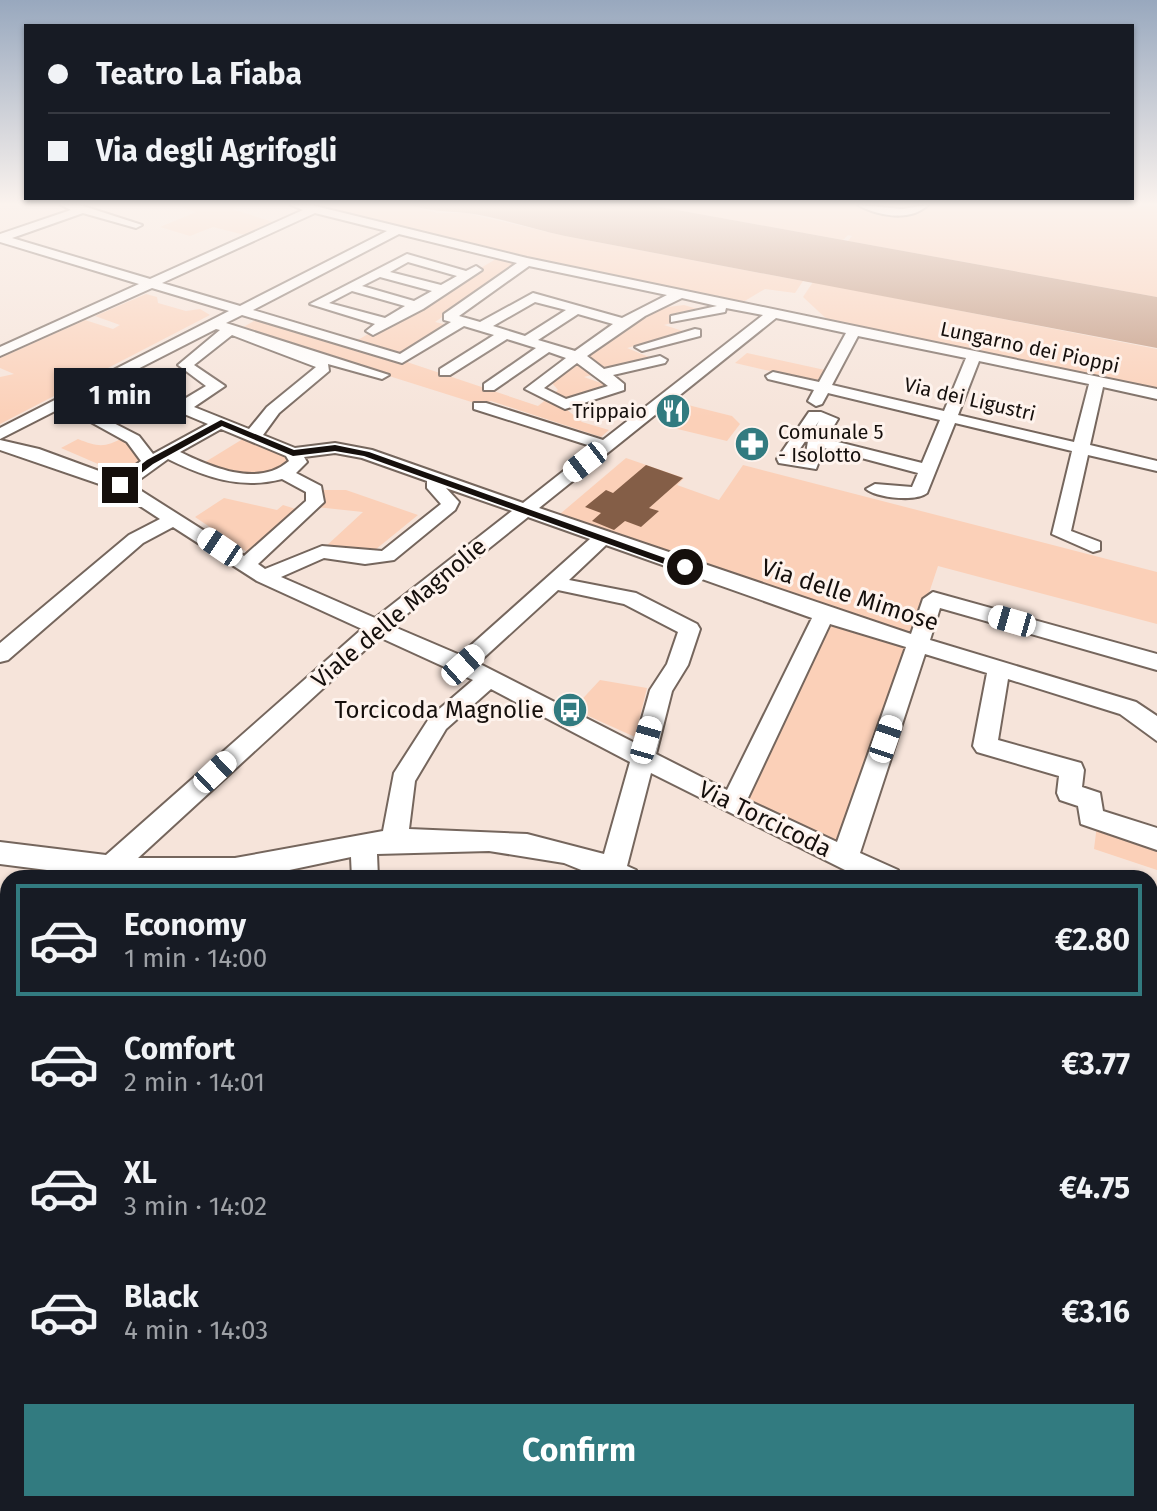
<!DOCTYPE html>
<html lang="en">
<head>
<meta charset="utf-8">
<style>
  body { margin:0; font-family:"Fira Sans",sans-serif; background:#20242c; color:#f1f3f6; height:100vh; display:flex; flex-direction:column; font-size:30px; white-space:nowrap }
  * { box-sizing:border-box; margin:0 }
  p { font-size:26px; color:#9ea1a6 }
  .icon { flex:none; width:44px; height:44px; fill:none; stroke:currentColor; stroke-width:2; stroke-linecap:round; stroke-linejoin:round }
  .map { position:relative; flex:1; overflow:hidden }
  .details { position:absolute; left:0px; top:870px; width:1158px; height:642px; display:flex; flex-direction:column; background:#171b24; border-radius:24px 24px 0 0; box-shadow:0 2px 6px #0004 }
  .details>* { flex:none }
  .hud { position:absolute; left:24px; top:24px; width:1110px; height:176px; border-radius:0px; box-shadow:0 2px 6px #0004; display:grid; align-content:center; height:176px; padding:0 24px; background:#171b24 }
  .end { position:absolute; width:36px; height:36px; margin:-18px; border:10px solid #150f0c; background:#fff; box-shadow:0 0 0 4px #fff }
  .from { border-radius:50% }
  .bubble { position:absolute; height:56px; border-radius:0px; background:#171b24; box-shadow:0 2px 6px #0004; font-size:26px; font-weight:700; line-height:56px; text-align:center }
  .car { position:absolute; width:24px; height:48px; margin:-24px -12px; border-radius:10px; box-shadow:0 0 6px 2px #0007; background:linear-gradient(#fff 24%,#345 0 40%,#fff 0 76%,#345 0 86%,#fff 0) }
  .hud b { display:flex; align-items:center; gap:28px; height:76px; font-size:30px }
  .hud b+b { border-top:2px solid #363941 }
  .hud i { width:20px; height:20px; background:#f1f3f6 }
  ul { padding:14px 0 0; list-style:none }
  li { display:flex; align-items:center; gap:24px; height:112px; margin:0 16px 12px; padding:0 8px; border:4px solid transparent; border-radius:0px }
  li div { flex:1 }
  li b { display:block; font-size:30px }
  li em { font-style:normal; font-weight:700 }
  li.on { border-color:#327b80 }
  li>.icon { width:72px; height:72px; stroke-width:1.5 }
  .primary-button { display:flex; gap:16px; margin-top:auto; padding:16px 24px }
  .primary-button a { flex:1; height:92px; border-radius:0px; background:#327b80; color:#fff; font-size:32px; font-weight:700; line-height:92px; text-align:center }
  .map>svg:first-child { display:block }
</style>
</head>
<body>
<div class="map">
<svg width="1157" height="1511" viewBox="0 0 1157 1511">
  <rect width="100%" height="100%" fill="#f6e4da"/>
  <g fill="#fbd0b8">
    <path d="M175 205H240L232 209 273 222 245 235 213 227 190 236 160 227 196 212Z"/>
    <path d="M306 205H409L437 213H466L565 236 803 281 795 293 765 289 738 305 517 257Z"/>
    <path d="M650 205H1157V297L848 241 852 236 848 235 843 240Z"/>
    <path d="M496 259 519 264 435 322 452 326 398 359 538 406 558 390 552 383 652 309 684 305 711 313 664 325 686 332 627 348 654 359 584 377 612 387 560 404 582 422 609 430 601 437 491 401 481 405 240 329 259 318 351 344Z"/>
    <path d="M813 282 1157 349V391L831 323 803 297Z"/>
    <path d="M146 294 157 297 158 303 186 311 200 309 210 315 0 424V377L14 374 0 368V358L85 320 113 329 120 325 95 316Z"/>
    <path d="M747 353 825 370 818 382 735 363Z"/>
    <path d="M688 405 732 416 740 424 727 441 665 426Z"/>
    <path d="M124 437 145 462 126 476 61 448 78 439C98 447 105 448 124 437Z"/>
    <path d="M246 437 295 461C263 479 236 476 202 464Z"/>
    <path d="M626 458 684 478 677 485 719 500 743 465 1157 572V624L938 566 913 641 560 514Z"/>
    <path d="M321 490H346L418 515 370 554 324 548 363 512 316 507Z"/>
    <path d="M224 498 277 510 283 505 299 510 247 552 195 517Z"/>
    <path d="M828 621 908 645 836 840 745 800Z"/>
    <path d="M600 680 647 688 635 737 573 709Z"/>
    <path d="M1097 825 1157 845V870L1094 849Z"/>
    <path d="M217 1504H394L391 1511H213Z"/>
    <path d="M916 1504H1143L1155 1511H915Z"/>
  </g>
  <path fill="#c1977f" d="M409 205H650L1157 297V348L565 236C532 229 499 217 466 213 446 211 429 211 409 205Z"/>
  <path fill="#845e47" d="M646 465 683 478 649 508 659 511 641 527 625 521 614 530 592 521 601 513 585 507 606 490 613 493Z"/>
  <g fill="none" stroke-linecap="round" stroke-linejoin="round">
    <g stroke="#75665d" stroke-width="4">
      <g id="minor">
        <path d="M61 205H80L142 225 136 228 83 213 12 238 150 279 303 210 291 205H311L527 258 1157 389V399L1103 387 1090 445 1157 461V471L1088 455 1071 531 1100 542V550L1093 552 1052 534 1072 451 955 423 927 493C916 502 877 498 866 489L875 484 912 487 918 473 824 448 816 469 779 463 777 459 809 412H821L838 419 826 439 922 463 940 420 828 393 822 404 816 406 808 401 814 390 768 379 766 376 773 372 819 382 846 333 776 318 539 508 911 634 923 599 933 592 1157 654V670L940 608 930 640 1136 702 1157 716V741L1120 714 1008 679 998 740 1081 763 1084 770 1082 787 1100 793 1103 811 1157 828V850L1081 824 1078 806 1060 800 1057 793 1059 776 977 752 973 746 987 673 925 654 860 853 898 870 901 878H861L651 773 627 866 636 870 639 878H601L564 863 489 851 377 854 378 878H352L351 857 252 878H85L86 875 0 864V842L106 855 362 629 257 581 173 527 143 543 8 660 0 662V643L129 535 160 519 114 489 0 450V440L39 449 118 478 141 461 127 442 80 416 91 402 121 388 110 383 0 439V428L229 311 152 288 0 356V347L139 284 0 242V234L71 210ZM315 213 387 231 240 306 162 283ZM399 234 517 263 444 314V320L451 322 400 354 253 310ZM529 266 667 295 622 318 533 293 480 322 459 316ZM682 298 717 306 671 316V322L725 312 726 308 763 315 603 440 486 403H474V409L594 447 523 503 372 450 335 443 295 448 263 435 279 413 329 371 328 364 382 379 389 375 226 323 242 315 402 363 464 326 494 335 440 369V375H450L507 339 536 348 484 384V390H494L549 352 566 358 525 389 565 409 624 390V384L613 375 665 363 667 360 660 356 604 369 587 356 645 316ZM535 302 566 310 525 336 493 326ZM578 314 613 324 575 351 538 340ZM216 329 220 330 178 365 206 386 181 401 122 377ZM232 335 316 367 267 407 249 429 194 407 225 386 194 365ZM858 336 966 358 944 411 832 385ZM979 361 1089 384 1074 442 958 415ZM577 363 608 386 566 399 544 388ZM134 393 208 424 153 454 139 436 98 415ZM819 421 808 441 805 459 795 456ZM221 429 286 456 289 461C258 488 211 467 180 452ZM335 453 362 458 427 481V488L441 504 382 551 322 546 265 569 258 564 324 502 321 486 296 473 307 462 304 457ZM168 459C205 477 240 490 282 479L306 492V501L244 556 132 485ZM446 488 512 511 375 618 281 577 324 558 365 564 394 560 455 510 459 502ZM528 517 590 539 460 655 392 626ZM606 545 812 618 727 790 656 754 672 691 688 665 700 629 697 624 636 593 569 580ZM558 590 624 604 678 632 667 664 650 690 635 743 478 663ZM830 624 906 647 837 842 747 800ZM379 637 473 680 430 717 394 773 383 831 235 858H138ZM491 689 630 762 604 854 527 834 409 829 415 781 446 729Z"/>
        <path d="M858 205 902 209 928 205C910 222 878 216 858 205Z"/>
        <path d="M407 254 466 271 476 266 482 270 423 309 373 335 366 331 375 324 310 304ZM408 262 457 276 441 285 390 272ZM380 277 432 291 414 301 362 286ZM352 291 405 306 385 318 329 303Z"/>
        <path d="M695 329 700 330V336L642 351 635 347Z"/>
        <path d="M8 946V976L0 979V949Z"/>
        <path d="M1150 977 1157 980V1008L1150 1005Z"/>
        <path d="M0 1080 8 1083V1118L0 1115Z"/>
        <path d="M1150 1140 1157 1143V1177L1150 1174Z"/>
        <path d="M8 1346V1391L0 1394V1349Z"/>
        <path d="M1150 1463 1157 1466V1510L1143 1504H1150Z"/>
        <path d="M389 1504H431L428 1511H386Z"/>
        <path d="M844 1504H896L899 1511H847Z"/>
      </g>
    </g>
    <use href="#minor" fill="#fff" fill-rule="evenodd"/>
  </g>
  <linearGradient id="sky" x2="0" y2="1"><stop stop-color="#98a8be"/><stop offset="0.49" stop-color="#fbf3ee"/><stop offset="1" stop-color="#fbf3ee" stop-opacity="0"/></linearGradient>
  <rect width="1157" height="417" fill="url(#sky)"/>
  <path fill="#150f0c" d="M221 420 294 450 335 445 369 452 690 567 681 570 364 456 335 451 293 456 222 426 153 464 123 487 115 485 147 460Z"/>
  <defs>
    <g id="restaurant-disc" transform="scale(1.8)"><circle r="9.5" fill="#327b80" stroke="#fef3ed"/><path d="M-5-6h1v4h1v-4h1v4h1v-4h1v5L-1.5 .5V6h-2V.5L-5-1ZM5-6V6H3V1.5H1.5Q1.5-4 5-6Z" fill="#fff"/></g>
    <g id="pharmacy-disc" transform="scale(1.8)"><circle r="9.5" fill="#327b80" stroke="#fef3ed"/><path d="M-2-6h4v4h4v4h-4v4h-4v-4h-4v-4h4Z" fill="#fff"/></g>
    <g id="bus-disc" transform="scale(1.8)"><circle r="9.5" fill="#327b80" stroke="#fef3ed"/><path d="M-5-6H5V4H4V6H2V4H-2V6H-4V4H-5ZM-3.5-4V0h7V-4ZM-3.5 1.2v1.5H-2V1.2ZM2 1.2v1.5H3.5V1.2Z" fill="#fff"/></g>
  </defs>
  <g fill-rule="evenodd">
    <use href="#restaurant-disc" x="673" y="411"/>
    <use href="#pharmacy-disc" x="752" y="444"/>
    <use href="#bus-disc" x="570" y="710"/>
  </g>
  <g text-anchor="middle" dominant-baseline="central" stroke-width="6" stroke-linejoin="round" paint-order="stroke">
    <g font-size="20" fill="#150f0c" stroke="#fef3ed">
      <text transform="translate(1030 347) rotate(12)">Lungarno dei Pioppi</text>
      <text transform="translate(970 399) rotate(13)">Via dei Ligustri</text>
    </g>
    <g font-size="20" fill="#150f0c" stroke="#fef3ed" text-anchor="end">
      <text x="647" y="411">Trippaio</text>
      <text x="778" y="432" text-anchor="start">Comunale 5<tspan x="778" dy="23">- Isolotto</tspan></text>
    </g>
    <g font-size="24" fill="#150f0c" stroke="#fef3ed">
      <text transform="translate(850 595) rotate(18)">Via delle Mimose</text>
      <text transform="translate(399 613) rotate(-40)">Viale delle Magnolie</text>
      <text transform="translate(765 819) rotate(26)">Via Torcicoda</text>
    </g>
    <g font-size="24" fill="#150f0c" stroke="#fef3ed" text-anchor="end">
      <text x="544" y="710">Torcicoda Magnolie</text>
    </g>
  </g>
</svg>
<i class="end from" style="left:685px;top:567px"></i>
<i class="end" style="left:120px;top:485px"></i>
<div class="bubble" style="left:54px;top:368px;width:132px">1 min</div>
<i class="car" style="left:585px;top:462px;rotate:232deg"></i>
<i class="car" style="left:220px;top:547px;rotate:304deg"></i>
<i class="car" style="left:1012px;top:621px;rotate:286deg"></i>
<i class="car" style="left:463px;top:665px;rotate:48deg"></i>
<i class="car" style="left:886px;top:739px;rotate:19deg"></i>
<i class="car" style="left:646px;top:740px;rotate:16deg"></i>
<i class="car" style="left:215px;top:772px;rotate:47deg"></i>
<div class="hud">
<b><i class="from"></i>Teatro La Fiaba</b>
<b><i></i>Via degli Agrifogli</b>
</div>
<section class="details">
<ul>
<li class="on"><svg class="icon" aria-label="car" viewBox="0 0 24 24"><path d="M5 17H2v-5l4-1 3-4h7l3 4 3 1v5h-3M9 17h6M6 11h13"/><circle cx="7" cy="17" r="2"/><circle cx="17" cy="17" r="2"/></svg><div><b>Economy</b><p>1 min · 14:00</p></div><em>€2.80</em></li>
<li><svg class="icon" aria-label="car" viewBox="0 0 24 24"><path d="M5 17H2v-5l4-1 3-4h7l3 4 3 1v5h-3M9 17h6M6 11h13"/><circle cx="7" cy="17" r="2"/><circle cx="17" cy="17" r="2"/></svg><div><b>Comfort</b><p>2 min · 14:01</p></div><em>€3.77</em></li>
<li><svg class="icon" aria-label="car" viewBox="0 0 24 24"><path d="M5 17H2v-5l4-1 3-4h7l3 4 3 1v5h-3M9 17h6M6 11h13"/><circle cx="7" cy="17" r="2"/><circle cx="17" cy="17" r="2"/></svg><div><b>XL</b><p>3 min · 14:02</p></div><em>€4.75</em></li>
<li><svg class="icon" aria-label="car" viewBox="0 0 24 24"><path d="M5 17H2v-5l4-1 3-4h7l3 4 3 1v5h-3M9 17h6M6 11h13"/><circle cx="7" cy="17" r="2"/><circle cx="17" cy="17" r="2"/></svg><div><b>Black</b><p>4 min · 14:03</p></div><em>€3.16</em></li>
</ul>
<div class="primary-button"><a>Confirm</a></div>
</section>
</div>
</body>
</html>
